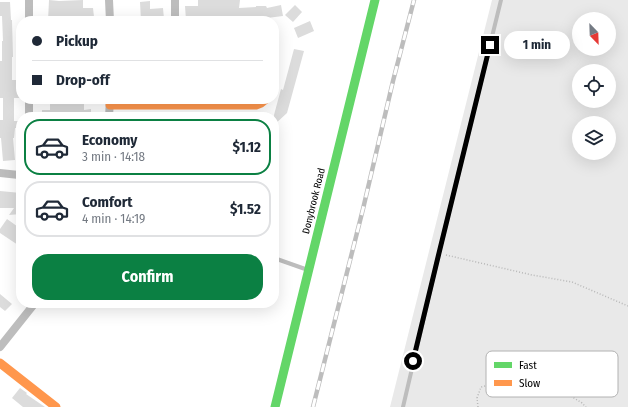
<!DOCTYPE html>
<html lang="en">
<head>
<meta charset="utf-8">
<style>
  body { margin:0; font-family:"Fira Sans Condensed",sans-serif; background:#f2f2f3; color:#1f2937; height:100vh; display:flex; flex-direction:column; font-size:15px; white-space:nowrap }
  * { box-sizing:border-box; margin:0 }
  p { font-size:13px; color:#747a83 }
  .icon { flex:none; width:22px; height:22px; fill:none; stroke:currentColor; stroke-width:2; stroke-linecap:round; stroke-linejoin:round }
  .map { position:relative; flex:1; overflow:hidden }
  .details { position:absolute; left:16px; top:112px; width:263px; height:196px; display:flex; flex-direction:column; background:#fff; border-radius:16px; box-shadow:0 4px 16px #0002 }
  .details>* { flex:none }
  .guide { position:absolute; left:16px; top:16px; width:263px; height:88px; border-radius:16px; box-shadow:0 4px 16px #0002; display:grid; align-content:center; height:88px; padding:0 16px; background:#fff }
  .needle { width:26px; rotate:157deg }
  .controls { position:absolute; left:572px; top:12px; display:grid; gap:8px }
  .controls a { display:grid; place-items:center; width:44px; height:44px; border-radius:50%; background:#fff; box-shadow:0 4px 16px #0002; font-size:20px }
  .end { position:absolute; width:18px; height:18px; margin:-9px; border:5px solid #000; background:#fff; box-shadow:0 0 0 2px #fff }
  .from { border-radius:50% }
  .bubble { position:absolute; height:28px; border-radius:14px; background:#fff; box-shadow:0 4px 16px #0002; font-size:13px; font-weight:700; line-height:28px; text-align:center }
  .guide b { display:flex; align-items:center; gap:14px; height:38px; font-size:15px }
  .guide b+b { border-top:1px solid #e0e1e3 }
  .guide i { width:10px; height:10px; background:#1f2937 }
  ul { padding:7px 0 0; list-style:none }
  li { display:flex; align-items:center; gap:12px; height:56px; margin:0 8px 6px; padding:0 8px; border:2px solid #e0e1e3; border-radius:16px }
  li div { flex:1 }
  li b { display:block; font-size:15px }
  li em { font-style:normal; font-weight:700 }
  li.selected { border-color:#0b8043 }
  li>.icon { width:36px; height:36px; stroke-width:1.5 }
  .button { display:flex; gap:8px; margin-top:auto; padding:8px 16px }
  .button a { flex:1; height:46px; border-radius:16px; background:#0b8043; color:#fff; font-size:16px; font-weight:700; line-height:46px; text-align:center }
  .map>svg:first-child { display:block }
</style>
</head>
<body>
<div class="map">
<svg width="628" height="407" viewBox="0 0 628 407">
  <rect width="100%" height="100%" fill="#fff"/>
  <path fill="#e9e9e9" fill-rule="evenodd" d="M492 0H628V407H390ZM579 19H609V49H579ZM579 71H609V101H579ZM579 123H609V153H579Z"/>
  <g fill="#dcdcdc">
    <path d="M49 0 59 1 83 0V8H93L94 17 85 18V21H48Z"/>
    <path d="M198 0H240L239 8 256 7V6H266L267 8 281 5 283 16 267 18V20L255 21 186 20 185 6H198Z"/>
    <path d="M150 1V9L163 8 164 19 151 20V21H141L140 2Z"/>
    <path d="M0 2H10L11 20H12L13 57H12V80H17V90H20V98H14V121H21V128H15L14 138H13L15 160 3 161 1 138H0V120H3V98H0V61H2V41H3L2 16H0Z"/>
    <path d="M295 5 302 12 293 22 285 15Z"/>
    <path d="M310 21 314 31 298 38 294 28Z"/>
    <path d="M294 49 304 51 287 113 274 125V115L281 89 283 90Z"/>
    <path d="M50 101H84V110L91 109V117H42V110H50Z"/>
    <path d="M0 191 21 193V214L9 215 14 208H0Z"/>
    <path d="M7 219 21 229V247L0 233V229Z"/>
    <path d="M0 294 12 304 5 311 0 307Z"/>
    <path d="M20 388 27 393 26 394 45 407H23L12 398Z"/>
  </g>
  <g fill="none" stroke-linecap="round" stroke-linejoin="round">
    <g stroke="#b8b8b8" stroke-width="1.5" stroke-dasharray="1 2" stroke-linecap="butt">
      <path d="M446 255 532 275 572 282 628 306"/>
      <path d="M478 407 477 398 481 387 505 381H522L566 393 582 403 586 407"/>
    </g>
    <g stroke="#bdbdbd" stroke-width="4">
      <path d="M274 258 308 270"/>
      <path d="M403 407 439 253 501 0"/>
    </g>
    <g stroke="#bdbdbd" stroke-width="8">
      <path d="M109 0 110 21"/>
      <path d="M29 21V0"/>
      <path d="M175 21V0"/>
      <path d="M274 40 275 46 274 52"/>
      <path d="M29 117V99"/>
      <path d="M109 117 110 99"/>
      <path d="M0 173 19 175 21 174"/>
      <path d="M0 347 35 303"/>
    </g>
    <path stroke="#63d668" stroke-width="9" d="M275 407 375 0"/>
    <g stroke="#ff974d" stroke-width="9">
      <path d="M110 105H256L261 103 266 99"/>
      <path d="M0 363 56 407"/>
    </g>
    <g stroke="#bdbdbd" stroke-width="4.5">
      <path id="rail" d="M313 407 363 209 393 81 414 0"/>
    </g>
    <use href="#rail" stroke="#fff" stroke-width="3" stroke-dasharray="9" stroke-linecap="butt"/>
  </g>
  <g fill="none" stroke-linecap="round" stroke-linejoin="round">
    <path stroke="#000" stroke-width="5" d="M413 361 439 253 490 45"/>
  </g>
  <g text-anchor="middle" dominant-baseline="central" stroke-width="3" stroke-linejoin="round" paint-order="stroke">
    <g font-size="10" fill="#000" stroke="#fff">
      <text transform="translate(314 201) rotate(-76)">Donybrook Road</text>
    </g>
  </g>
  <rect x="486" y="351" width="132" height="46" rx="6" fill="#fff" stroke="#b2b2b2" stroke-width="1"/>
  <rect x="494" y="362" width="18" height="6" fill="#63d668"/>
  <rect x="494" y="380" width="18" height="6" fill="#ff974d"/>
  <g font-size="11" fill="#000">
    <text x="519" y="369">Fast</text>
    <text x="519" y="387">Slow</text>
  </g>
</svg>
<div class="controls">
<a><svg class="needle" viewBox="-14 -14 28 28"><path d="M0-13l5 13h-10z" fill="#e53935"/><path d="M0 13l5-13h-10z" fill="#747a83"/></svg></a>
<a><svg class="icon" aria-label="locate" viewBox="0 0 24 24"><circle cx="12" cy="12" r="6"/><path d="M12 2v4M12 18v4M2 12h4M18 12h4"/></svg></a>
<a><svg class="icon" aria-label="layers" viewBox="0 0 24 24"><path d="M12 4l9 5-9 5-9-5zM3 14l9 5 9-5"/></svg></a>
</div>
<i class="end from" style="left:413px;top:361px"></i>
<i class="end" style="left:490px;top:45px"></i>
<div class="bubble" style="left:504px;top:31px;width:66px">1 min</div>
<div class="guide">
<b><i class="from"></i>Pickup</b>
<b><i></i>Drop-off</b>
</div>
<section class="details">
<ul>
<li class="selected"><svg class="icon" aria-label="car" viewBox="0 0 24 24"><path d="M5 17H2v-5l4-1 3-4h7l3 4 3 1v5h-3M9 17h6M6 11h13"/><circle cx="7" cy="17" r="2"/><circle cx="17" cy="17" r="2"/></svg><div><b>Economy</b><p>3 min · 14:18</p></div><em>$1.12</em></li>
<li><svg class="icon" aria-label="car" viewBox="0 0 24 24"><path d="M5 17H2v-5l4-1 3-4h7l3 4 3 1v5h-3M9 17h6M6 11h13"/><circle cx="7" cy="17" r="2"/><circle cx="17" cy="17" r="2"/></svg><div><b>Comfort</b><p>4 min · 14:19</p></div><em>$1.52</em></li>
</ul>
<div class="button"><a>Confirm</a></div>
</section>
</div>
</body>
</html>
